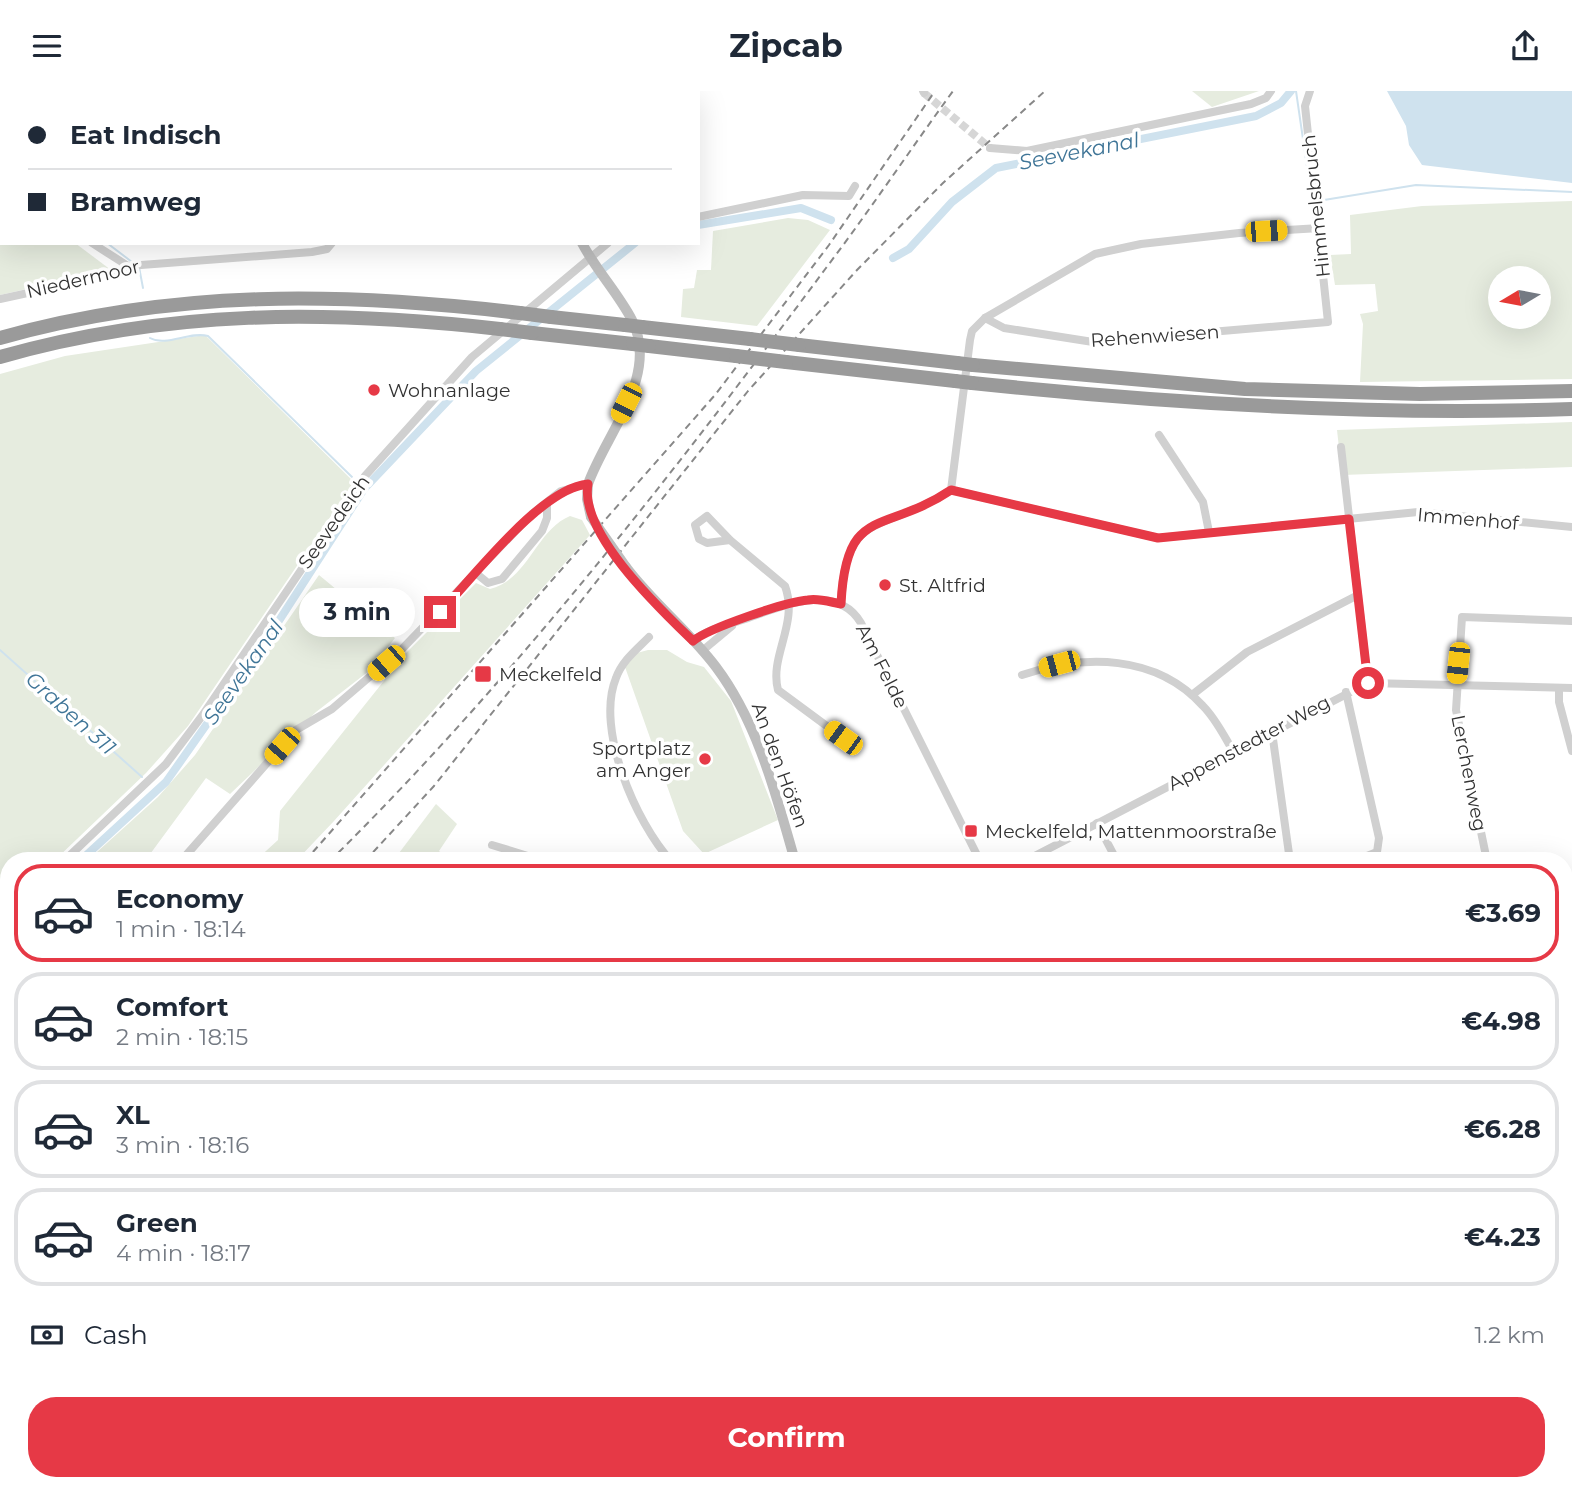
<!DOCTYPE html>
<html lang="en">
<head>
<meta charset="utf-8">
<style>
  body { margin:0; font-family:Montserrat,sans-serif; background:#f6f6f7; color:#1f2937; height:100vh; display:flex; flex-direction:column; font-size:26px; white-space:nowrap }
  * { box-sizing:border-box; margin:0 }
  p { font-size:23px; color:#747a83 }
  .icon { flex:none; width:38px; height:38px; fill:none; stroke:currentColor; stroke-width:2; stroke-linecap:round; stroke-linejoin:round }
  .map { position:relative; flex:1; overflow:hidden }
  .drawer { position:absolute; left:0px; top:761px; width:1573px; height:639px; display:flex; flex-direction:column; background:#fff; border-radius:28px 28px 0 0; box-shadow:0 7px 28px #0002 }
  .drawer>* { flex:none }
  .top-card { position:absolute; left:0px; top:0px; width:700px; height:154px; box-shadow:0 7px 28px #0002; display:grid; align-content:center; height:154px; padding:0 28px; background:#fff }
  .needle { width:46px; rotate:260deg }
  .controls { position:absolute; left:1488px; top:175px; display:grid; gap:14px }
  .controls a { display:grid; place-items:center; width:63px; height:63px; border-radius:50%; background:#fff; box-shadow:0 7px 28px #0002; font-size:35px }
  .end { position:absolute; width:32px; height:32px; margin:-16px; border:9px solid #e63946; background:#fff; box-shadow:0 0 0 4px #fff }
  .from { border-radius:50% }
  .bubble { position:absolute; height:49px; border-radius:24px; background:#fff; box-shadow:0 7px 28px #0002; font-size:23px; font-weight:700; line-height:49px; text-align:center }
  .car { position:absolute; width:21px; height:42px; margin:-21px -10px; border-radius:9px; box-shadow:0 0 5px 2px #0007; background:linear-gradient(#f5c518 24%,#345 0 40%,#f5c518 0 76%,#345 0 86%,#f5c518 0) }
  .top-card b { display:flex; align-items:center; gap:24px; height:66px; font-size:26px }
  .top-card b+b { border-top:2px solid #e0e1e3 }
  .top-card i { width:18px; height:18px; background:#1f2937 }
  ul { padding:12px 0 0; list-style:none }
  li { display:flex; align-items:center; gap:21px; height:98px; margin:0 14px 10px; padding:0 14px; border:4px solid #e0e1e3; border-radius:28px }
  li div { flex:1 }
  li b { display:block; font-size:26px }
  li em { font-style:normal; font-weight:700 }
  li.selected { border-color:#e63946 }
  li>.icon { width:63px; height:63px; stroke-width:1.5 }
  .pay { display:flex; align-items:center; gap:18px; height:77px; padding:0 28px; font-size:26px }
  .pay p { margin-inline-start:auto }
  .button { display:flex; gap:14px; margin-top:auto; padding:14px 28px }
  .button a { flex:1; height:80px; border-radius:28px; background:#e63946; color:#fff; font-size:28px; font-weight:700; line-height:80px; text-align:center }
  header { display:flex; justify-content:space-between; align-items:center; height:91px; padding:0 28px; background:#fff; font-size:32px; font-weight:700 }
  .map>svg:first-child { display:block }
</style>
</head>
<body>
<header><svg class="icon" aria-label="menu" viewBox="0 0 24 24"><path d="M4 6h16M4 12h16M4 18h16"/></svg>Zipcab<svg class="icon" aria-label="share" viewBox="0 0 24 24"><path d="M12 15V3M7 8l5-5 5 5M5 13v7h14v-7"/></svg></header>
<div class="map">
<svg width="1572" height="1399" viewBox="0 0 1572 1399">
  <rect width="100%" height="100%" fill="#fff"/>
  <g fill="#e6ecdf" fill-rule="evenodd">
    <path d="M1192 0H1259L1212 16Z"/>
    <path d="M0 98 2 152H75L111 179 0 204Z"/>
    <path d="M1572 110V288L1360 291 1363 233 1360 223 1378 220 1375 193 1335 194 1330 164 1351 163 1350 124 1422 115ZM1500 187H1538V226H1500Z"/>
    <path d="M788 127 808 129 830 139 757 235 681 226 683 198 694 197 697 179H711L713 140Z"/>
    <path d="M205 244 354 391 188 635 146 682 54 770H9V814L0 823V283L65 265Z"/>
    <path d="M1572 331V376L1342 384 1337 339Z"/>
    <path d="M570 425 582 429 590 444 334 730 296 770H255L278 749 280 720 407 561 476 492 490 498C528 489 536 439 570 425Z"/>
    <path d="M319 484 395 547 369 580 316 621 230 703 206 687 145 770H87L158 706 195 664Z"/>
    <path d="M648 559H667L687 571 704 576 731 610 778 729 704 763 683 740 625 576 637 562Z"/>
    <path d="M436 713 457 733 439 760 450 770H393Z"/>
    <path d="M9 840V953L0 966V848Z"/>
    <path d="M340 1391H400L402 1399H328Z"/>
    <path d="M405 1391H482L477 1399H408Z"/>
  </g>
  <path fill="#cfe2ee" d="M1387 0H1572V92L1422 74 1409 54 1406 35Z"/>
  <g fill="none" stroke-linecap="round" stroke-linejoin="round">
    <g stroke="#cfe2ee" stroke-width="2">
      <path d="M1296 0 1311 103"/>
      <path d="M0 71 2 73"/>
      <path d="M1324 109 1416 94 1572 101"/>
      <path d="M107 152 132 171"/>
      <path d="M139 176 143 197"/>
      <path d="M150 247C166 256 190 240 208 245L352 386"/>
      <path d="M0 559 142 686"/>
    </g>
    <g stroke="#cfe2ee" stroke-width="8">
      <path d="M698 134 801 117 831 129"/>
      <path d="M893 167 909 158 952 111 996 77 1256 25 1281 12 1291 0"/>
      <path d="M80 770 166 691 271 542 364 398 476 280 635 152"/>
      <path d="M0 843 9 835"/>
    </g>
    <path stroke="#d6d6d6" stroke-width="8" stroke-dasharray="8 4" stroke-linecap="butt" d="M924 2 990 57"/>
    <g stroke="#d0d0d0" stroke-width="8">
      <path d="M420 0 421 2"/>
      <path d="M923 0 924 2"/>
      <path d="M26 2 27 0"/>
      <path d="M677 2 679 0"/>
      <path d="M0 34 2 31"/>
      <path d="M990 57 1027 60 1251 13 1266 7 1271 0"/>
      <path d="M0 82 2 84"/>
      <path d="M698 126 803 104 849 105 855 95"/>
      <path d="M92 152 128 175"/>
      <path d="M0 208 110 184 128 175 312 161 327 158 332 152"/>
      <path d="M985 227 1004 237 1093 251 1328 231 1305 15 1310 0"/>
      <path d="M1159 344 1203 411 1209 441"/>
      <path d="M1341 356 1368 592"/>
      <path d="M951 399 1158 447 1418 421 1572 436"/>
      <path d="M730 449 707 452 699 448 695 434 707 425 730 449 785 495C799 533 769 565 778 599L843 647"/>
      <path d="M477 483 488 492 502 488 542 440 547 427V413"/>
      <path d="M841 513C845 415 885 443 951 399L970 249 972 240 985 227 1095 163 1141 153 1239 142 1320 137"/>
      <path d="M649 546C636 559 622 570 616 587 595 638 636 732 671 770"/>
      <path d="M693 550C707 538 725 535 742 529 778 517 836 489 861 532L980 770"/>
      <path d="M702 560 732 535"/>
      <path d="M1022 584C1084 563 1156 563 1203 615 1216 628 1224 645 1233 660"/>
      <path d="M1559 597V611L1572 660"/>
      <path d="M1192 604 1247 561 1358 504"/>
      <path d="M1272 641 1290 770"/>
      <path d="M1097 732 1117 770"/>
      <path d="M492 754 544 770"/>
      <path d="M64 770 166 673 202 625 365 385 472 266 608 152"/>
      <path d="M181 770 296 639 332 618 402 558 532 423 561 400 588 393"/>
      <path d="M1025 770 1368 592 1572 597"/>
      <path d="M1309 770 1357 769 1377 761 1379 747 1346 601"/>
      <path d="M1487 770 1456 619 1462 526 1572 530"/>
      <path d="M0 834 9 825"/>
      <path d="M1564 957 1572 959"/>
      <path d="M806 1391 818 1399"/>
      <path d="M1234 1391 1238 1399"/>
      <path d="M269 1399 270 1391"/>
      <path d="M761 1399 788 1391"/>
      <path d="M1310 1399 1333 1392"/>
    </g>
    <g stroke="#bdbdbd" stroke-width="10">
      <path d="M525 0V2"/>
      <path d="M582 152C596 179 618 202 632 229 660 285 606 342 588 393L587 408 591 426"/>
      <path d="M626 476C653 512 689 540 716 576 758 632 776 704 795 770"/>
      <path d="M1564 1038H1572"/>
      <path d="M983 1391 984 1399"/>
      <path d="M487 1399 497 1391"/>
    </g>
    <g stroke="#9a9a9a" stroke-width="14">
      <path d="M551 226 625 234"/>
      <path d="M642 236 750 248"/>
      <path d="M532 242 633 253"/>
      <path d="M0 247C175 198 341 201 520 222"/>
      <path d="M799 254 957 272"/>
      <path d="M649 255 736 265"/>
      <path d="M0 266C169 218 327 219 500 238"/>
      <path d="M786 271 955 290"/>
      <path d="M973 274 1245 298 1420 303 1572 300"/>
      <path d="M972 292C1172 313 1371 325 1572 318"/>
    </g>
    <g stroke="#888" stroke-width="2" stroke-dasharray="7 5" stroke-linecap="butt">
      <path d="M305 770 715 304 829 154 935 0"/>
      <path d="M330 770C513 589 673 383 826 177 870 119 910 59 953 0"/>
      <path d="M365 770 434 695 748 300 857 179 943 92 1045 0"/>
      <path d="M0 1083 9 1074"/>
      <path d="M0 1101 9 1092"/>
      <path d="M0 1123 9 1114"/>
      <path d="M0 1156 9 1148"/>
      <path d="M1564 1173 1572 1172"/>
      <path d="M689 1399 717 1391"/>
      <path d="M711 1399 738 1391"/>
    </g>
    <path stroke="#bdbdbd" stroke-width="10" d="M591 426 626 476"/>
    <g stroke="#9a9a9a" stroke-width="14">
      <path d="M520 222 551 226"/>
      <path d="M625 234 642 236"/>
      <path d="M500 238 532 242"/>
      <path d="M750 248 799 254"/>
      <path d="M633 253 649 255"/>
      <path d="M736 265 786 271"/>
      <path d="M957 272 973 274"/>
      <path d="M955 290 972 292"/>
    </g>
  </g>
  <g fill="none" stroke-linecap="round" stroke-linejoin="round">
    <path stroke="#e63946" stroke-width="9" d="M440 521C474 486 541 397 588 393 579 442 660 518 693 550 709 537 785 511 808 509 819 507 830 511 841 513 846 412 884 444 951 399L1158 447 1349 428 1368 592"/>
  </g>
  <g fill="#e63946" stroke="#fff" stroke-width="2.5">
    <circle cx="374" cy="299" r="7"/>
    <circle cx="885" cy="494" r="7"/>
    <rect x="474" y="574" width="18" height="18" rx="3.5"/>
    <circle cx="705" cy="668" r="7"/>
    <rect x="964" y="733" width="14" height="14" rx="3.5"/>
  </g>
  <g text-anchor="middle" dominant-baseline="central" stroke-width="7" stroke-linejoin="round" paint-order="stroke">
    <g font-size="19" fill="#333" stroke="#fff">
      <text transform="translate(1316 115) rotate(-96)">Himmelsbruch</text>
      <text transform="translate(83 188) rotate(-13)">Niedermoor</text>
      <text transform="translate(1155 245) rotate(-4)">Rehenwiesen</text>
      <text transform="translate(1468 428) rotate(5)">Immenhof</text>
      <text transform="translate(334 431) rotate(-55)">Seevedeich</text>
      <text transform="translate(882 575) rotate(63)">Am Felde</text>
      <text transform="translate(1249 652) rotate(-28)">Appenstedter Weg</text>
      <text transform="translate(780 674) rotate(70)">An den Höfen</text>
      <text transform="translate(1469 682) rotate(79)">Lerchenweg</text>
    </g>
    <g font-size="19" fill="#333" stroke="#fff" text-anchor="start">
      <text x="388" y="299">Wohnanlage</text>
      <text x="899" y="494">St. Altfrid</text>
      <text x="499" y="583">Meckelfeld</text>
      <text x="691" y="657" text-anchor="end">Sportplatz<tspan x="691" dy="22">am Anger</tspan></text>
      <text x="985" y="740">Meckelfeld, Mattenmoorstraße</text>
    </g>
    <g font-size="21" font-style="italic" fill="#3f7597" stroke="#fff">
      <text transform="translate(1079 60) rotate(-11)">Seevekanal</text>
      <text transform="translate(243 581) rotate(-55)">Seevekanal</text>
      <text transform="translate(71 622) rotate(42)">Graben 311</text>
    </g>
  </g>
</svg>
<div class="controls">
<a><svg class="needle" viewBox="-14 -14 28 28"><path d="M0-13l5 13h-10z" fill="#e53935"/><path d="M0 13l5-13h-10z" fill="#747a83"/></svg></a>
</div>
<i class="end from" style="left:1368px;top:592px"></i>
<i class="end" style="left:440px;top:521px"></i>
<div class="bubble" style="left:299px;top:497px;width:116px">3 min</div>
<i class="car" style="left:1266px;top:140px;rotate:87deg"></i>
<i class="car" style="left:626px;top:312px;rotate:207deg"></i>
<i class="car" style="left:386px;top:572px;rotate:229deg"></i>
<i class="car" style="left:1458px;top:572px;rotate:186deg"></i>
<i class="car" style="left:1059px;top:573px;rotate:255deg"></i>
<i class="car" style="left:843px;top:647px;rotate:306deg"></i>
<i class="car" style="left:282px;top:655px;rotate:221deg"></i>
<div class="top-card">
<b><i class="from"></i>Eat Indisch</b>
<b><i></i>Bramweg</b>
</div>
<section class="drawer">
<ul>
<li class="selected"><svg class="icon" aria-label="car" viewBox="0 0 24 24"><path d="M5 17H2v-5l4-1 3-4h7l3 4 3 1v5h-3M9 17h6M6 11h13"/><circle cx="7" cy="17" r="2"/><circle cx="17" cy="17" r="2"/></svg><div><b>Economy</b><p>1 min · 18:14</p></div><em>€3.69</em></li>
<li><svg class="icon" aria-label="car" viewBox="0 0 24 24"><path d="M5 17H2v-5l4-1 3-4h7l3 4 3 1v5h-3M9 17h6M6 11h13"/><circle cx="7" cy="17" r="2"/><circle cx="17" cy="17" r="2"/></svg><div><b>Comfort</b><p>2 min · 18:15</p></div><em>€4.98</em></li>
<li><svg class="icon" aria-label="car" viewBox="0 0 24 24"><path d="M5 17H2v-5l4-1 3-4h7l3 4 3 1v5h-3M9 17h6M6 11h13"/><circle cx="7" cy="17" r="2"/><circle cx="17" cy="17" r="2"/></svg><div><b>XL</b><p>3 min · 18:16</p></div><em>€6.28</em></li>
<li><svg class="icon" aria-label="car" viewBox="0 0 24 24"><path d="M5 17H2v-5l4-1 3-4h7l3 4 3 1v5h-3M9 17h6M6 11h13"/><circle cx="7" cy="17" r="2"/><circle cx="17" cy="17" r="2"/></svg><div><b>Green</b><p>4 min · 18:17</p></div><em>€4.23</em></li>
</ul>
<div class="pay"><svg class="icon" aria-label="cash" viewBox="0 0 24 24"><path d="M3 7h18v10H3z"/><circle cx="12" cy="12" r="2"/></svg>Cash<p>1.2 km</p></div>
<div class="button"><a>Confirm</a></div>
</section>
</div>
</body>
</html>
